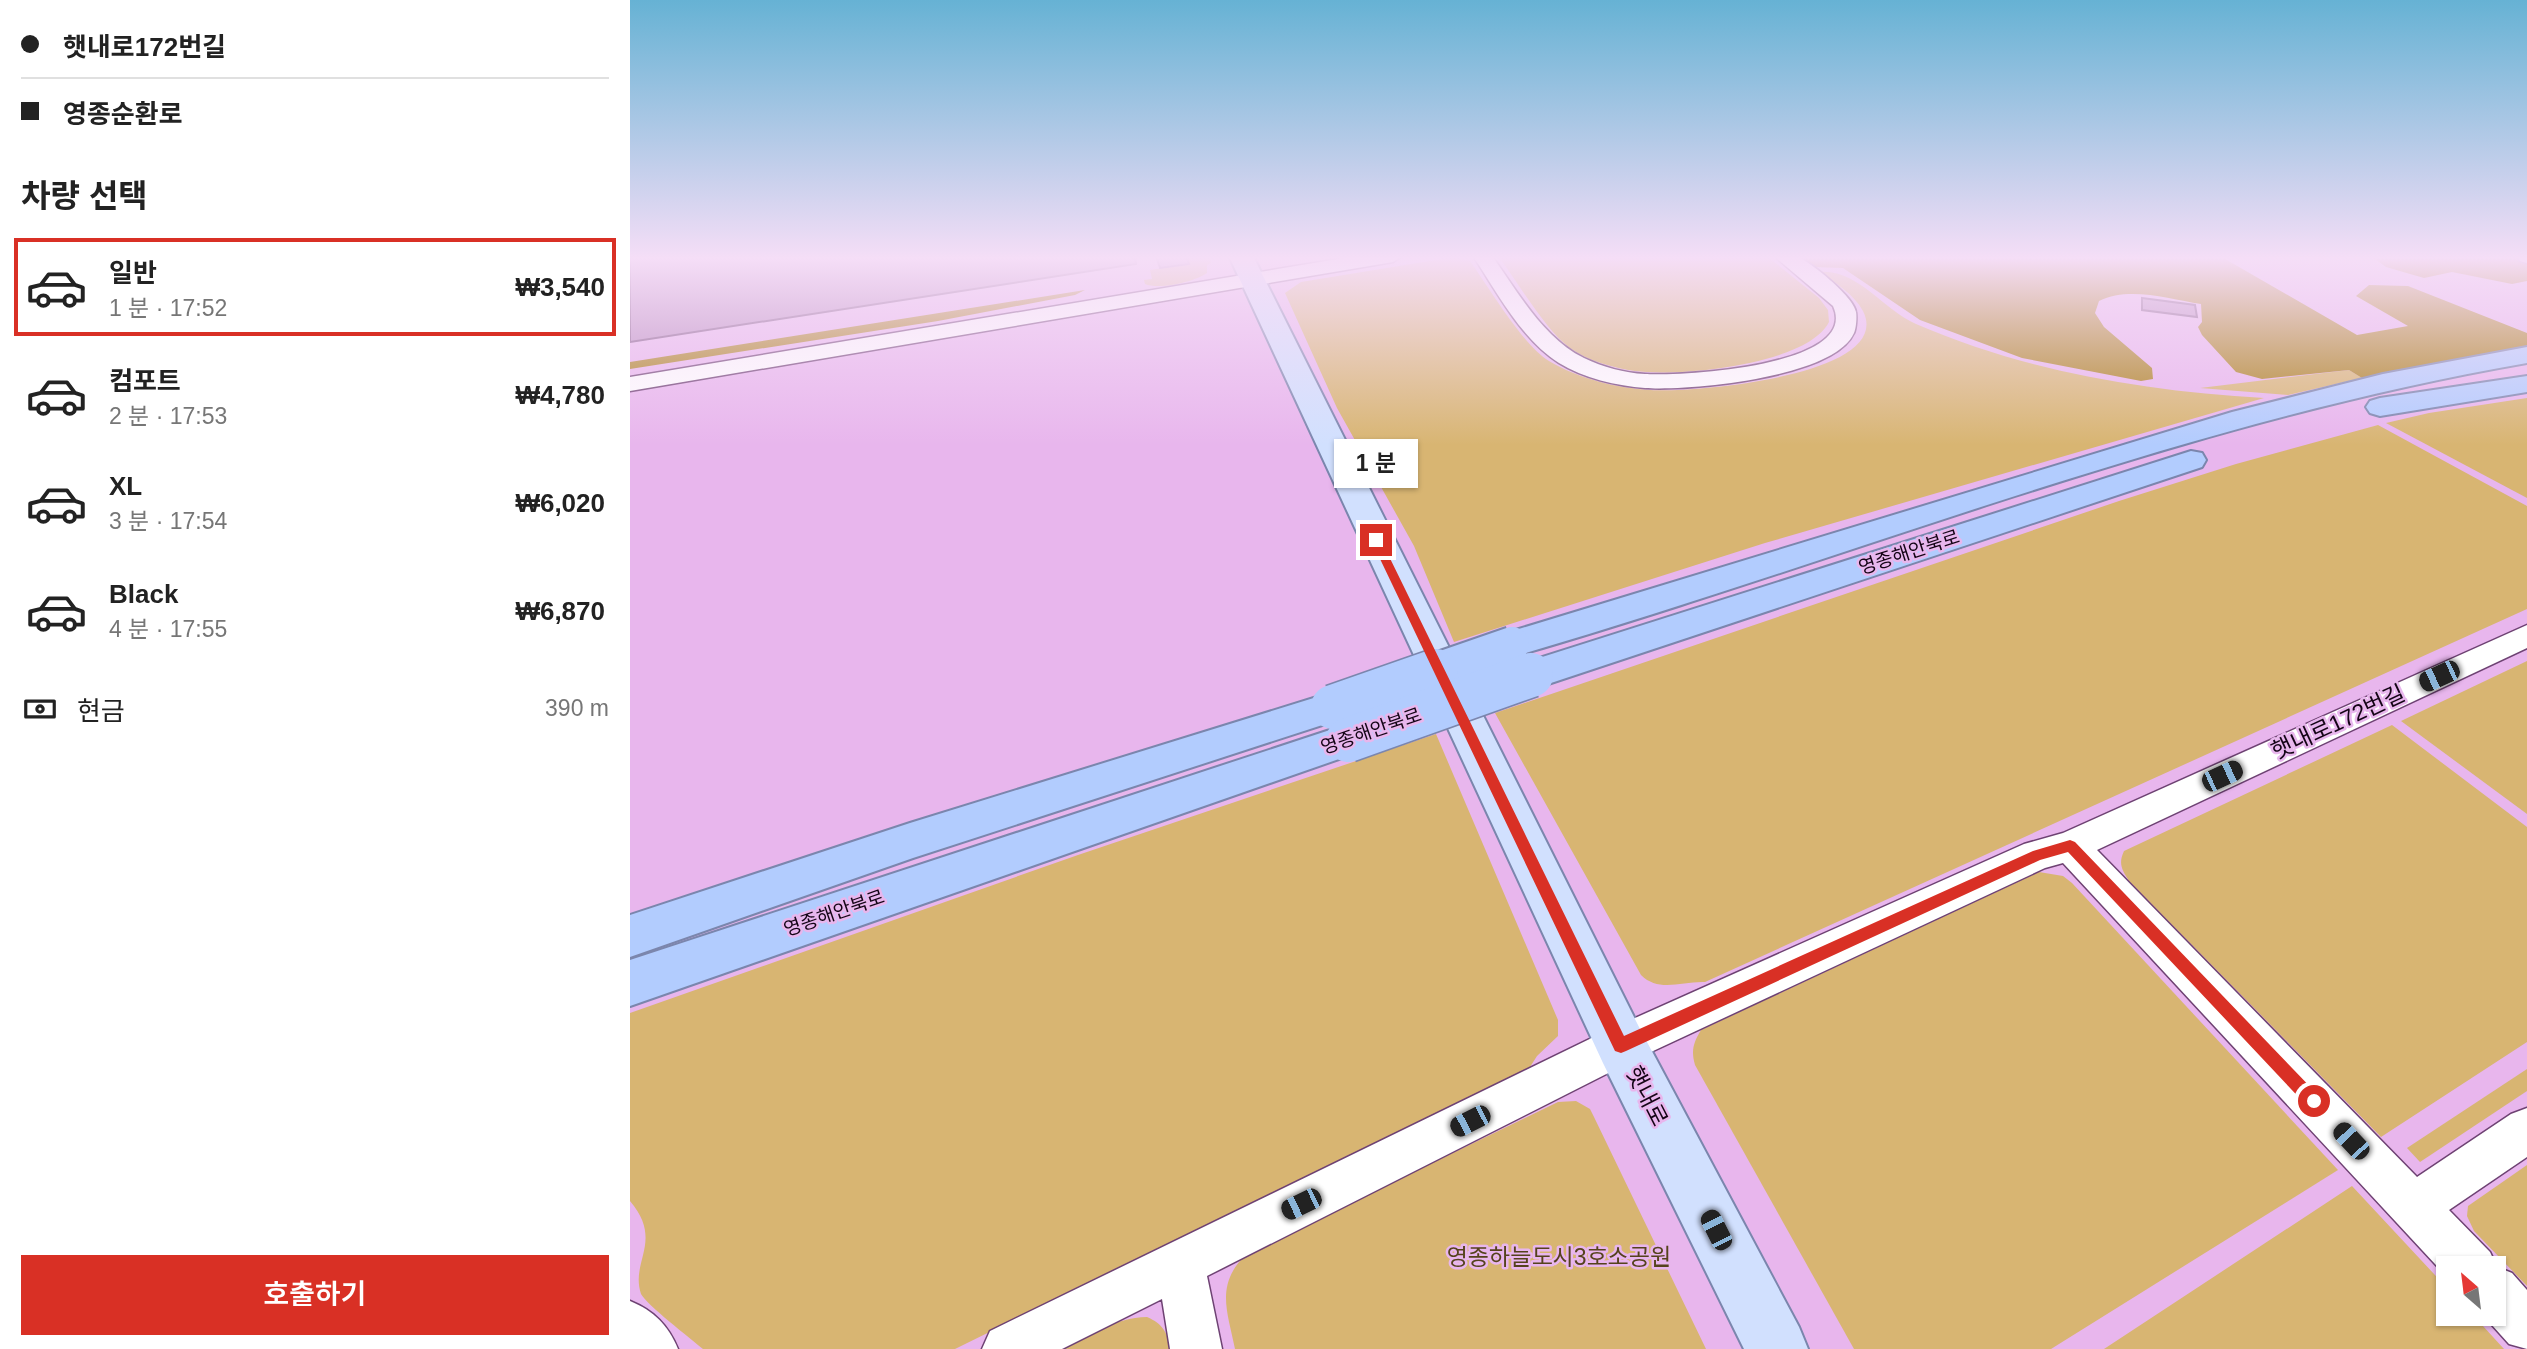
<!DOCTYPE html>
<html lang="ko">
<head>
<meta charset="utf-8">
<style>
  body { margin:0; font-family:Helvetica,"Noto Sans KR",sans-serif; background:#f2f2f2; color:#222; height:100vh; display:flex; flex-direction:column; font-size:26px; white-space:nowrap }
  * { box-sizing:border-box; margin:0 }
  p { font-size:23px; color:#767676 }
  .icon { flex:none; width:38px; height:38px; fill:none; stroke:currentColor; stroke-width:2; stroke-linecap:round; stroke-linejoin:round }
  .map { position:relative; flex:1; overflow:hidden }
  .side { display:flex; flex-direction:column; background:#fff; width:630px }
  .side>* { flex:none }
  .top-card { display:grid; align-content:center; height:154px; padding:0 21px; background:#fff }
  .needle { width:46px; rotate:332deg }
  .tools { position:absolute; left:1806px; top:1256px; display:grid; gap:14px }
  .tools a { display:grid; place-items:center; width:70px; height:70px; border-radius:0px; background:#fff; box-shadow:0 2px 5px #0004; font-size:35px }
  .end { position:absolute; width:32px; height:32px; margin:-16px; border:9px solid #d93025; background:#fff; box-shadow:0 0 0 4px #fff }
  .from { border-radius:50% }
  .bubble { position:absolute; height:49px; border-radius:0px; background:#fff; box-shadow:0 2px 5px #0004; font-size:23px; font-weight:600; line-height:49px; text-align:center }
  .car { position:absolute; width:21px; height:42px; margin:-21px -10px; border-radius:9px; box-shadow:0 0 5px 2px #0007; background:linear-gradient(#222 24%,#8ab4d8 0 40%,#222 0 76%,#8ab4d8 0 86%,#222 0) }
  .top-card b { display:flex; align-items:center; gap:24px; height:66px; font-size:26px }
  .top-card b+b { border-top:2px solid #e0e0e0 }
  .top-card i { width:18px; height:18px; background:#222 }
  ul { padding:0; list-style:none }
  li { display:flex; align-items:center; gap:21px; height:98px; margin:0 14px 10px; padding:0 7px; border:4px solid transparent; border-radius:0px }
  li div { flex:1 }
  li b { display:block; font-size:26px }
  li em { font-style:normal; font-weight:600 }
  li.current { border-color:#d93025 }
  li>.icon { width:63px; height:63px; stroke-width:1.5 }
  h2 { padding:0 21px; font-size:32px; line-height:84px }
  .pay { display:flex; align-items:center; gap:18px; height:77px; padding:0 21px; font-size:26px }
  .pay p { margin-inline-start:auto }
  .action { display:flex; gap:14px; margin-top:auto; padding:14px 21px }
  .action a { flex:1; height:80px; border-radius:0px; background:#d93025; color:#fff; font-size:28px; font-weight:600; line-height:80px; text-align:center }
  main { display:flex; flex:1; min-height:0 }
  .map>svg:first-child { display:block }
</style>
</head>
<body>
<main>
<section class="side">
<div class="top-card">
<b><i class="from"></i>햇내로172번길</b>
<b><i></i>영종순환로</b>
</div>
<h2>차량 선택</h2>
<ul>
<li class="current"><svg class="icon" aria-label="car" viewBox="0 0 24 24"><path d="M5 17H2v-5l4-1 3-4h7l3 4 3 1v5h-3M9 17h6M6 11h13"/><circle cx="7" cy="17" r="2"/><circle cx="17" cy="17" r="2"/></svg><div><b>일반</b><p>1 분 · 17:52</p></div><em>₩3,540</em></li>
<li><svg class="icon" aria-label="car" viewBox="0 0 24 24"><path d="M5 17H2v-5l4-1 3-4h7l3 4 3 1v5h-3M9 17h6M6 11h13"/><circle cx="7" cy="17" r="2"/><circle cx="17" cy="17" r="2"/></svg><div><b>컴포트</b><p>2 분 · 17:53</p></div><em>₩4,780</em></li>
<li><svg class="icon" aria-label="car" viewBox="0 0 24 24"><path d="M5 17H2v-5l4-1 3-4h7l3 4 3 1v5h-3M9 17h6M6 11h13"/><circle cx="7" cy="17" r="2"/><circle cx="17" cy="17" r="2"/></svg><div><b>XL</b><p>3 분 · 17:54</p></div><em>₩6,020</em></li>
<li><svg class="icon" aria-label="car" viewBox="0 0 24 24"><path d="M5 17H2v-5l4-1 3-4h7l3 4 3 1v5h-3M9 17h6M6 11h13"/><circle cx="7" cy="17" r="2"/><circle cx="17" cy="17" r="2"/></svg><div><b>Black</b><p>4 분 · 17:55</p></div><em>₩6,870</em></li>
</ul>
<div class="pay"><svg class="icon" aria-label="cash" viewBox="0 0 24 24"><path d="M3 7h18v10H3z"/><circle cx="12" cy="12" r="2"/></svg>현금<p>390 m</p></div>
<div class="action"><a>호출하기</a></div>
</section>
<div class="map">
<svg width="1897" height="1349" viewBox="0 0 1897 1349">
  <rect width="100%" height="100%" fill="#e8b6ed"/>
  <g fill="#d8b572">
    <path d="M556 256H579L581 263 577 265V273C564 282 529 290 515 284L514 280 522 279 520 270 558 264Z"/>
    <path d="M868 256H1137L1189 298 1198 310 1199 322C1177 365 1049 377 1005 371 984 368 958 361 940 348 915 330 888 282 868 256Z"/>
    <path d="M824 257 840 261C860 289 892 344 919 361 949 379 987 388 1021 390 1056 393 1266 377 1233 311 1224 294 1204 282 1190 272 1228 269 1253 310 1286 324 1397 372 1515 391 1634 398L1135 543 824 642 784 546 707 408 655 293 671 282Z"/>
    <path d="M1719 370 1732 378 1658 395 1570 388Z"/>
    <path d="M1897 398V498L1756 423 1799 413Z"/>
    <path d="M1748 425 1897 506V609L1075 982C1052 981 1029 993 1011 975L865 713 1489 501 1606 464Z"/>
    <path d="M1897 661V814L1771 721Z"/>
    <path d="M1762 725 1897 827V1042L1751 1137 1499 881C1492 870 1488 864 1494 851Z"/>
    <path d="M806 734 928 1020V1036L907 1056 900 1067 325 1349H73C60 1338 17 1305 11 1294 0 1261 34 1241 0 1201V1013L448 855Z"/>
    <path d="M1409 872 1433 876 1442 883 1708 1170 1421 1349H1224L1065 1065C1061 1051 1063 1043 1071 1030Z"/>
    <path d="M1897 1069V1091L1790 1162 1777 1148Z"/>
    <path d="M946 1101 960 1109 964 1117 1076 1349H605C597 1309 585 1285 617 1253L928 1102Z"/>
    <path d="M1897 1165V1286L1844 1231 1837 1216 1838 1206Z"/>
    <path d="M1722 1186 1818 1289V1314H1842L1874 1349H1474Z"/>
    <path d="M517 1317C533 1324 537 1332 541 1349H429C457 1335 485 1318 517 1317Z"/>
  </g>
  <g fill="#ab801a">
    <path d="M1169 256H1590L1727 335 1778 326 1726 296 1739 285 1778 286 1897 333V346L1732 378 1719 370 1632 379 1606 372 1572 335 1568 327 1572 322 1571 304C1539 299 1499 286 1469 301L1465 313 1474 327 1522 368 1523 379 1511 381 1392 358 1290 320 1213 268 1183 267Z"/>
    <path d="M1741 256H1892L1897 262V281L1882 284 1822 272 1794 278 1756 267Z"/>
    <path d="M455 290 445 295 308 321 0 369V362Z"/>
  </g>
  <g fill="#b788bd" stroke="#7d5182" stroke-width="2">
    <path d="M0 256H505L506 264 0 342Z"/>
    <path d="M526 256H556L559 264 530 268Z"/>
    <path d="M1512 298 1565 305 1567 317 1512 310Z"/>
  </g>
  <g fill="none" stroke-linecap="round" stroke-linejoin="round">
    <g stroke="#6e4273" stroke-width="3">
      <g id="minor">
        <path d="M726 256H772L763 262 0 391V377Z"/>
        <path d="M843 256H862C888 292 913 338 954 358 973 367 994 373 1015 374 1049 376 1231 367 1203 306L1144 256C1150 256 1159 255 1165 256 1179 260 1224 297 1226 312 1227 317 1226 329 1224 333 1204 378 1059 391 1015 388 987 386 953 378 929 363 891 339 867 292 843 256Z"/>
        <path d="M1887 256H1897V263L1890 261Z"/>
        <path d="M1897 625V648L1467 850 1787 1177 1881 1114 1897 1108V1157L1819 1210 1860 1252 1867 1267 1882 1273 1897 1290V1349L1879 1344 1852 1314H1864V1269H1818V1278L1433 863 1415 868 1006 1059 577 1276 592 1349H540L532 1299 432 1349H352L360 1331 976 1031 1394 844 1433 833Z"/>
        <path d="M0 1301C24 1311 38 1325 48 1349H0Z"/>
      </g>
    </g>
    <g stroke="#7b86ad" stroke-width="4">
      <path id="major" d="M599 256H623L1009 1027 1169 1327 1178 1349H1114L973 1063Z"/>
    </g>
    <g stroke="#7b86ad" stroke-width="4">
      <g id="highway">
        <path d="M1897 347V363C1549 423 1220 559 882 657L869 653 863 644 869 635 1602 412 1753 374Z"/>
        <path d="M1897 376V392L1750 416 1740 413 1736 407 1740 401 1750 398Z"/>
        <path d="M1561 451 1572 453 1576 460 1572 467 915 685 901 689 887 685 882 675 887 665Z"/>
        <path d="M703 692 717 697 723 707 717 717 283 858 0 957V915L280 823Z"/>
        <path d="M718 724 732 729 738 740 732 751 0 1006V960Z"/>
      </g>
    </g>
    <use href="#minor" fill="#fff" fill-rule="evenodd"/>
    <use href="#major" fill="#d1e0fe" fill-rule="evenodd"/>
    <use href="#highway" fill="#b2ccfe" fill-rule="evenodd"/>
    <g stroke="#7b86ad" stroke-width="38" stroke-linecap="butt">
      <path id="highway-bridge-far1" d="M801 672 882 644"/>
    </g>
    <g stroke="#7b86ad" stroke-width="47" stroke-linecap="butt">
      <g id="highway-bridge">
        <path d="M703 707 806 671"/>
        <path d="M718 740 901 675"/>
      </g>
    </g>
    <use href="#highway-bridge-far1" stroke="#b2ccfe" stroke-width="34"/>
    <use href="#highway-bridge" stroke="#b2ccfe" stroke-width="44"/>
  </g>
  <linearGradient id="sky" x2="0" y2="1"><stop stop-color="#66b2d4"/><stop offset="0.58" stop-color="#f5def7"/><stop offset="1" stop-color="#f5def7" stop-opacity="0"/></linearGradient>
  <rect width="1897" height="445" fill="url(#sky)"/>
  <path fill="#d93025" d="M746 537 751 540 994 1036 1403 851 1440 840 1445 842 1689 1096 1692 1101 1689 1107 1684 1109 1678 1107 1438 852 1410 860 996 1051 991 1053 985 1051 741 540Z"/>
  <g text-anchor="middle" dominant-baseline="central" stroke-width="5" stroke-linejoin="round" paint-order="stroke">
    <g font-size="19" fill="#140416" stroke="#e8b6ed">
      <text transform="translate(1279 552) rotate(-18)">영종해안북로</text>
      <text transform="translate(741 731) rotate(-19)">영종해안북로</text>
      <text transform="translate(204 913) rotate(-19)">영종해안북로</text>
    </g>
    <g font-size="23" fill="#140416" stroke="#e8b6ed">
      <text transform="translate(1708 722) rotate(-25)">햇내로172번길</text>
      <text transform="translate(1017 1096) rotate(63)">햇내로</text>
    </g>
    <g font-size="23" fill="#55421c" stroke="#e8b6ed">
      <text x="929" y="1257">영종하늘도시3호소공원</text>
    </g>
  </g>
</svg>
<div class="tools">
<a><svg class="needle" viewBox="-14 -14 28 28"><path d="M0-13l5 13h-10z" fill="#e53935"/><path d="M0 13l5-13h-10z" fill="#767676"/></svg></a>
</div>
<i class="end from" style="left:1684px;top:1101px"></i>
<i class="end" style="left:746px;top:540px"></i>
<div class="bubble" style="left:704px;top:439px;width:84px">1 분</div>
<i class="car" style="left:1809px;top:676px;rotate:245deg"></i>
<i class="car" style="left:1592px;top:776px;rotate:65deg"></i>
<i class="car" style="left:840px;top:1121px;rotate:243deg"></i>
<i class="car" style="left:1721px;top:1141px;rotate:317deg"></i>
<i class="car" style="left:671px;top:1204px;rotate:244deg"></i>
<i class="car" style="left:1086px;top:1230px;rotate:333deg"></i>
</div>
</main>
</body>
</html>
